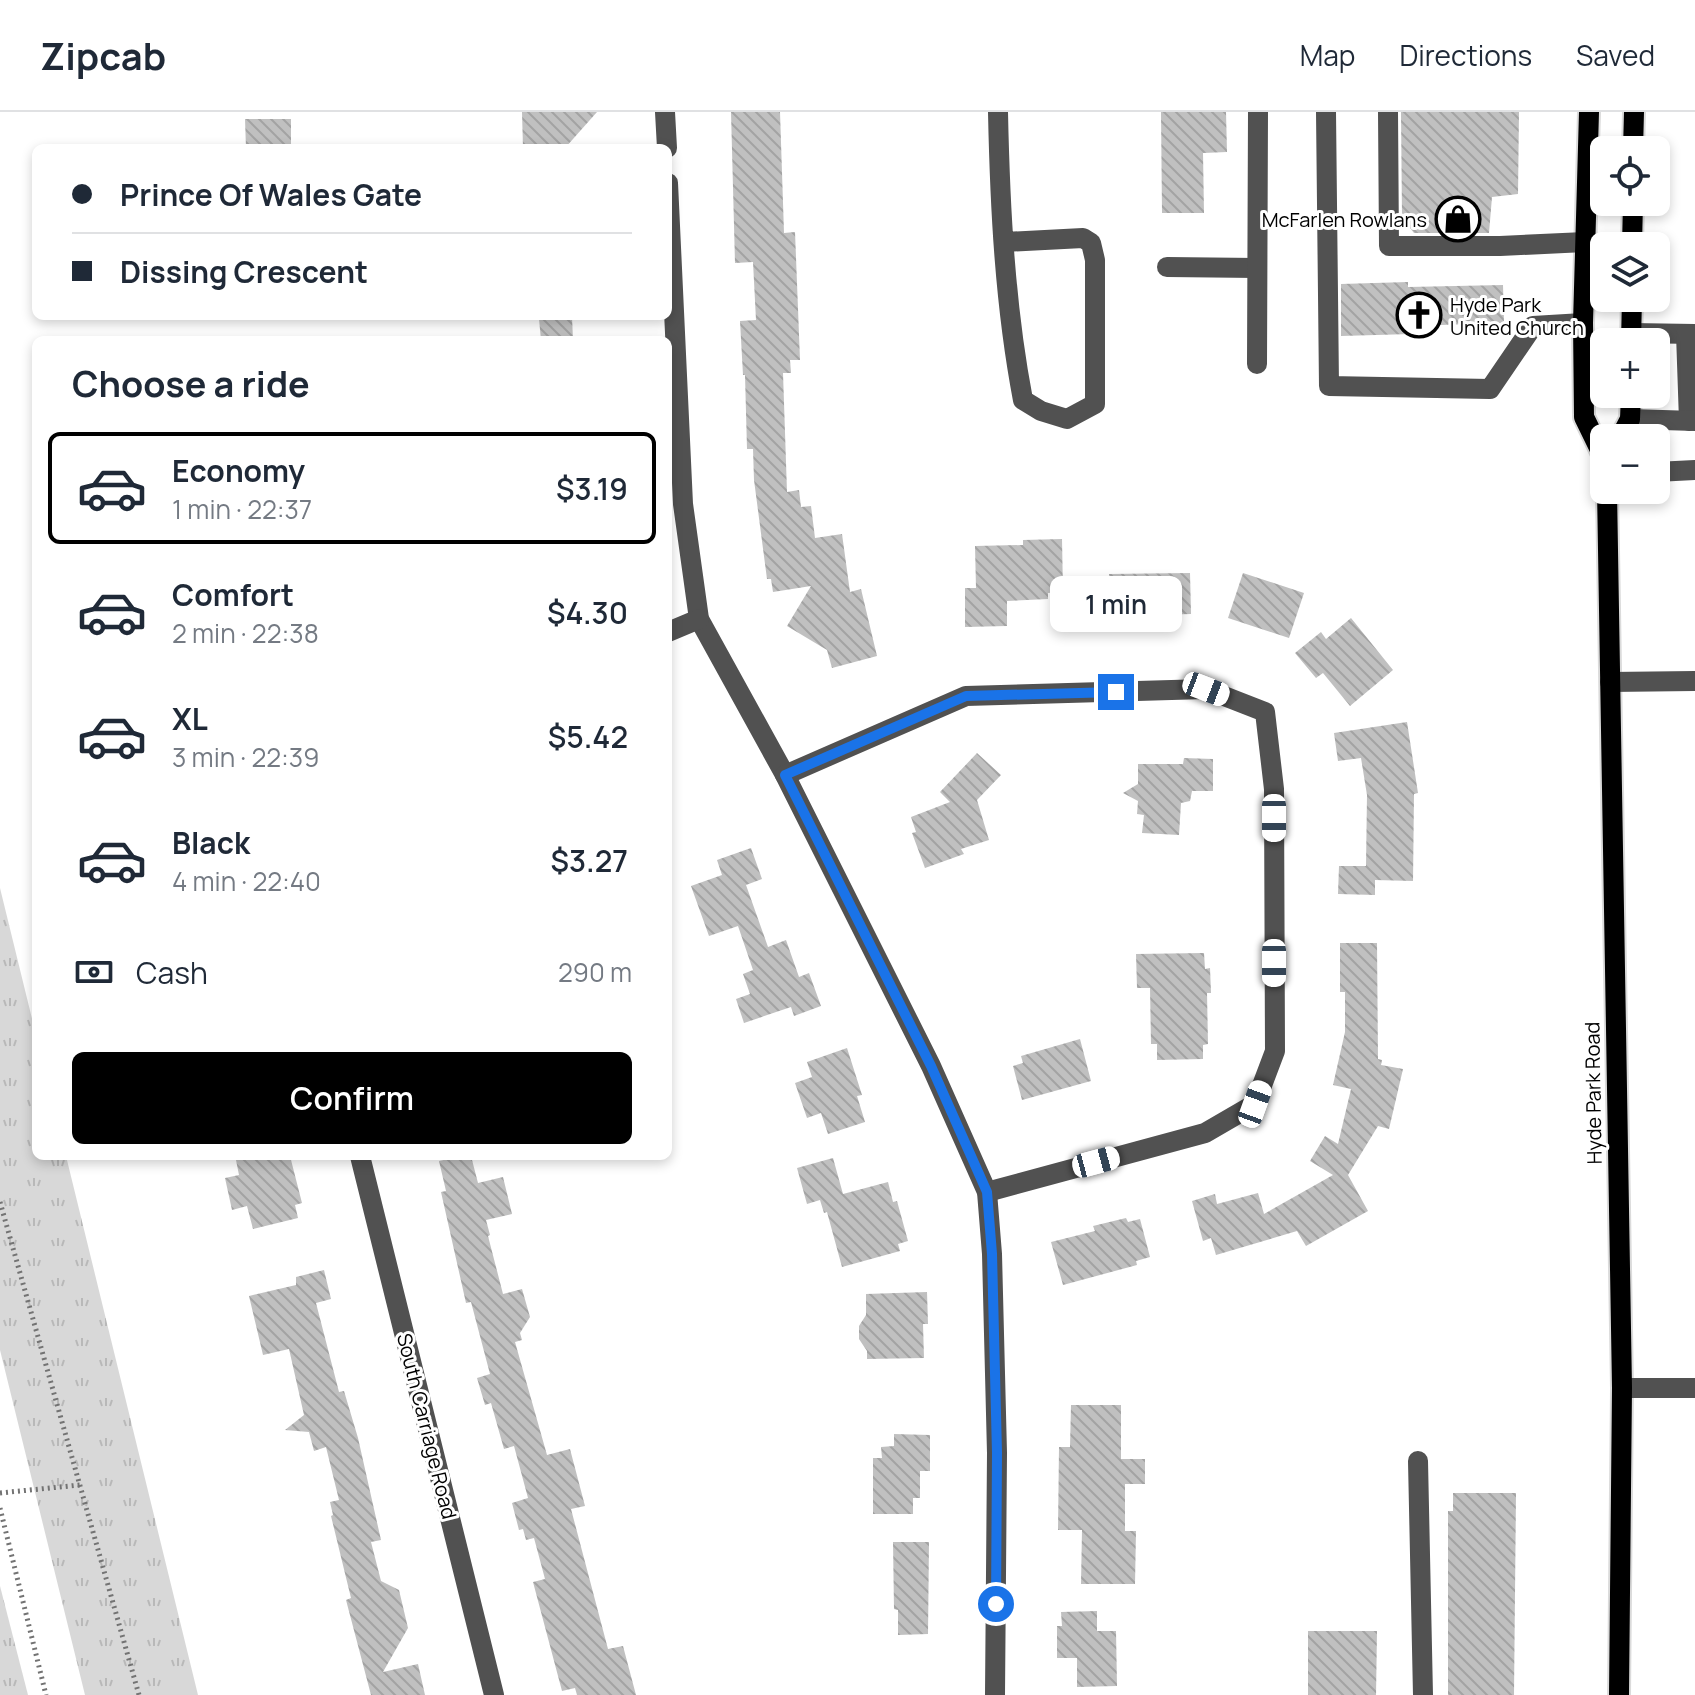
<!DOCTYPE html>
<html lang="en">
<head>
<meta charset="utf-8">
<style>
  body { margin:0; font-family:Manrope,sans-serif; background:#f6f6f7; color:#1f2937; height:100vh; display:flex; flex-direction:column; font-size:30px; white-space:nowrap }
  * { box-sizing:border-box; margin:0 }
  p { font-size:26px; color:#747a83 }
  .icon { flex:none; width:44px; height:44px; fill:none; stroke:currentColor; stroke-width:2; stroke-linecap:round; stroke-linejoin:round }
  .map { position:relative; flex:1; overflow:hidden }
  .side { position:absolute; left:32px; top:224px; width:640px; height:824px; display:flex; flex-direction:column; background:#fff; border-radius:12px; box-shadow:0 4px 12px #0003 }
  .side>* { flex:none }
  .top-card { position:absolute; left:32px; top:32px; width:640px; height:176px; border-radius:12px; box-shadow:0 4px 12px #0003; display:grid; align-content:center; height:176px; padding:0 40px; background:#fff }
  .buttons { position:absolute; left:1590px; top:24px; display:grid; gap:16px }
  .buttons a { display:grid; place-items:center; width:80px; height:80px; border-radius:12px; background:#fff; box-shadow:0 4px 12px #0003; font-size:40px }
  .end { position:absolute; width:36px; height:36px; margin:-18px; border:10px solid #1a73e8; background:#fff; box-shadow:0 0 0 4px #fff }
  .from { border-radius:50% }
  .bubble { position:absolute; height:56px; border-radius:12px; background:#fff; box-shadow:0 4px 12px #0003; font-size:26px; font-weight:600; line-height:56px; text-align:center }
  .car { position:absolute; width:24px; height:48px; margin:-24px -12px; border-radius:10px; box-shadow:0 0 6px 2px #0007; background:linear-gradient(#fff 24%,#345 0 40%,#fff 0 76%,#345 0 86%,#fff 0) }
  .top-card b { display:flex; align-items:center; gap:28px; height:76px; font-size:30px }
  .top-card b+b { border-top:2px solid #e0e1e3 }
  .top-card i { width:20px; height:20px; background:#1f2937 }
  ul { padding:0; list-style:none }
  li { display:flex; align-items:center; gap:24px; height:112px; margin:0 16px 12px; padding:0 24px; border:4px solid transparent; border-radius:12px }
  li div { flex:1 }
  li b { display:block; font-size:30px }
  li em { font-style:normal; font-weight:600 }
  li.selected { border-color:#000 }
  li>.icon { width:72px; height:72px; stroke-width:1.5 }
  h2 { padding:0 40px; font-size:36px; line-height:96px }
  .pay { display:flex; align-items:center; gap:20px; height:88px; padding:0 40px; font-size:30px }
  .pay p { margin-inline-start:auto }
  .action { display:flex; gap:16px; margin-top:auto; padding:16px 40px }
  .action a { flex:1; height:92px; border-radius:12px; background:#000; color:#fff; font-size:32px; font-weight:600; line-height:92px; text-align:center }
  header { display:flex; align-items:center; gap:48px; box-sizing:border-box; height:112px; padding:0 40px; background:#fff; border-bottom:2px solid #e0e1e3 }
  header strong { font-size:38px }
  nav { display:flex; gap:44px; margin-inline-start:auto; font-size:28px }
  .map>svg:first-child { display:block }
</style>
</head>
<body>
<header>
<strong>Zipcab</strong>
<nav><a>Map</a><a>Directions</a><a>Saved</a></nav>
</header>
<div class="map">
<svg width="1695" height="1583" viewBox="0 0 1695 1583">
  <defs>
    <pattern id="grass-tufts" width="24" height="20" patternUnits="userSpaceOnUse" patternTransform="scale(2)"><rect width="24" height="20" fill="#d8d8d8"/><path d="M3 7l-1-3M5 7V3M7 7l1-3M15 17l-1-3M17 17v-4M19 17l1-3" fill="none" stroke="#b8b8b8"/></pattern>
    <pattern id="building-back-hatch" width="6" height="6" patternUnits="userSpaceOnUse" patternTransform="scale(2)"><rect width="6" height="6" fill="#c0c0c0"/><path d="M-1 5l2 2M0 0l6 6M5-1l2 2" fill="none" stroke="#a3a3a3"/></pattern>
  </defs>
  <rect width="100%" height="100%" fill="#fff"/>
  <g fill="url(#grass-tufts)">
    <path d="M0 776 36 923V1044H66L198 1583H85L0 1238Z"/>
    <path d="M0 1474 28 1583H0Z"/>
  </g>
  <g fill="url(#building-back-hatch)">
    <path d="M522 0H597L565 36H523Z"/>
    <path d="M731 0H780L784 121 795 120 800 248H790L791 261H783L787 380 799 378 801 395 811 394 815 426 842 422 850 480 861 477 877 544 832 556 827 538 787 514 811 474 773 480 771 467H767L754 368 753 337H747L745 263H743L740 209 756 208 753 150 735 151Z"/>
    <path d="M1161 0H1226L1227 40 1203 41 1204 101H1162Z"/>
    <path d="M1401 0H1519L1518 82 1492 85 1489 121H1414L1402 106Z"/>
    <path d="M245 7H291V36H246Z"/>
    <path d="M1408 170V175L1503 173 1504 211 1410 214 1411 222 1341 224V172Z"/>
    <path d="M572 205 573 228H541L539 207Z"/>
    <path d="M1062 427 1063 480 1048 481V487L1007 489V514L965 515V476H976L975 434 1023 433V428Z"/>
    <path d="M1190 461 1191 502 1158 503 1159 510 1111 511 1109 462Z"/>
    <path d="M1243 461 1304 481 1289 526 1228 506Z"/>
    <path d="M1351 506 1393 558 1350 594 1323 561 1316 566 1295 541 1321 520 1326 527Z"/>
    <path d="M1407 610 1418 681 1414 682 1413 769 1375 768V783L1338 782 1339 754H1366L1367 683 1361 646 1338 649 1334 621Z"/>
    <path d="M977 641 1001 663 977 688 989 728 961 737 964 742 925 756 912 721 916 720 911 705 950 690 940 680Z"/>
    <path d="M1184 646 1213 647V679H1192L1190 689 1181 691 1179 723 1142 721 1144 703 1137 702 1138 689 1123 681 1138 672V652H1183Z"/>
    <path d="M751 736 762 767 746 773 768 835 786 828 799 865 809 861 821 894 794 904 791 895 744 911 736 887 750 882 743 862 753 858 738 814 709 824 691 774 722 763 717 748Z"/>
    <path d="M1340 831H1377L1378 947 1382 948 1381 953 1403 957 1389 1017 1378 1014 1348 1063 1368 1099 1306 1134 1297 1119 1216 1143 1211 1126 1203 1129 1192 1089 1215 1082 1217 1092 1258 1081 1264 1102 1333 1063 1310 1049 1325 1024 1338 1032 1351 977 1333 973 1345 920V880H1340Z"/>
    <path d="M1204 841 1205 857 1210 856 1211 881H1207L1208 932 1203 933V947L1157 948V932H1151L1150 876H1137L1136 842Z"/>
    <path d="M1080 927 1091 969 1022 988 1013 954 1023 951 1021 944Z"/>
    <path d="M847 936 862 983 857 984 865 1010 828 1022 821 1001 807 1006 795 971 812 965 807 950Z"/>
    <path d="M253 1044H290L302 1091 295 1093 298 1106 253 1117 247 1094 232 1098 225 1066 239 1063 236 1048Z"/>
    <path d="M462 1044H471L478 1071 503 1065 512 1102 486 1108 490 1123 488 1124 503 1182 522 1177 530 1205 520 1221 522 1228 515 1230 547 1343 570 1337 585 1394 571 1397 608 1537 623 1534 636 1583H577L575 1576 562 1579 533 1470 545 1467 534 1426 526 1428 523 1417 519 1418 512 1391 528 1386 514 1334 504 1337 491 1291 485 1293 477 1266 490 1262 471 1190 466 1191 441 1080 446 1079 439 1049Z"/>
    <path d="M833 1046 843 1082 888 1070 893 1090 897 1089 908 1129 898 1132 900 1139 842 1155 827 1100 824 1101 820 1088 807 1092 797 1056Z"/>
    <path d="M1126 1106 1128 1110 1140 1107 1150 1145 1136 1149 1137 1153 1063 1173 1051 1130 1095 1119 1093 1114Z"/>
    <path d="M324 1158 331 1187 316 1191 339 1280 344 1279 358 1326 381 1428 371 1430 381 1469 399 1478 408 1516 383 1560 418 1552 425 1583H371L346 1488 351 1486 331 1404 333 1403 330 1390 339 1388 326 1335 314 1339 309 1320 285 1318 304 1303 289 1237 263 1243 249 1184 296 1173V1165Z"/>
    <path d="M927 1180 928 1212H923L924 1246 867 1247V1239L859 1227V1214L866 1203V1182Z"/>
    <path d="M1071 1293H1121V1347H1145V1372H1125V1419H1136L1135 1472H1081L1082 1418H1058L1059 1335H1070Z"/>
    <path d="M894 1322 930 1323V1359H920V1386H913V1402H873V1346H882L881 1335 894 1334Z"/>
    <path d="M1453 1381H1516L1514 1583H1448V1399H1453Z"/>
    <path d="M893 1430H929L928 1522 898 1523V1498L894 1497Z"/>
    <path d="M1097 1499V1519H1116L1117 1574 1077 1575V1546H1057V1514H1062L1061 1500Z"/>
    <path d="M1308 1519H1377L1376 1583H1308Z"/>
  </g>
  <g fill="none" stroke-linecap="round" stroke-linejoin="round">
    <g stroke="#dbdbdb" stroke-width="24">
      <g id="major">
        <path d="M1589 0 1583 211 1584 305 1604 346"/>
        <path d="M1633 38 1634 0"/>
        <path d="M1632 134 1633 90"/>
        <path d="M1631 230 1632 186"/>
        <path d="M1620 326 1630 307 1631 282"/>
        <path d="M1607 378 1622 1276 1619 1583"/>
      </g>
    </g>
    <g stroke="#737373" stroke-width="5" stroke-dasharray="2 4" stroke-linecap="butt">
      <path d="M0 1090 139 1583"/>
      <path d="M0 1381 80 1373"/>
      <path d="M0 1396 46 1583"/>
    </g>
    <g stroke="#515151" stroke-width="20">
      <path d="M665 0 667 36"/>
      <path d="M998 0C1000 96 1005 194 1023 288L1041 299 1067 307 1095 292V148L1091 131 1083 126 1004 130"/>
      <path d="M1326 0 1329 274 1490 277 1533 214 1583 211"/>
      <path d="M1388 0 1389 134H1500L1585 130"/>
      <path d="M668 71 683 392 699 507 785 663 931 954 987 1080 992 1142 997 1341 995 1583"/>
      <path d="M1167 155 1257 156"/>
      <path d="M1631 221 1695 222"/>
      <path d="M1686 222 1689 309"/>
      <path d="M1257 252 1258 0"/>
      <path d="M1630 307 1695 309"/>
      <path d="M1656 360 1695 358"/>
      <path d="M668 520 699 507"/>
      <path d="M1610 570 1695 569"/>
      <path d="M785 663 966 584 1206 577 1265 600 1274 677 1275 939 1255 992 1205 1021 987 1080"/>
      <path d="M360 1044 494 1583"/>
      <path d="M1622 1276H1695"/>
      <path d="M1418 1349 1423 1583"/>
    </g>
    <use href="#major" stroke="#000" stroke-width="20"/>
  </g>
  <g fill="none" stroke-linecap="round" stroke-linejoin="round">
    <path stroke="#1a73e8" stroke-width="10" d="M996 1492 997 1341 992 1142 987 1080 931 954 785 663 966 584 1116 580"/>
  </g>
  <defs>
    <g id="shop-ring" transform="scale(2.3)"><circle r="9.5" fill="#fff" stroke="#000" stroke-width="1.5"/><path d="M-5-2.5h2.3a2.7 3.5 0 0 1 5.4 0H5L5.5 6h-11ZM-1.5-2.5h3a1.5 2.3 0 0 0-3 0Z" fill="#000"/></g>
    <g id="church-ring" transform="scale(2.3)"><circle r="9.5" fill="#fff" stroke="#000" stroke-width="1.5"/><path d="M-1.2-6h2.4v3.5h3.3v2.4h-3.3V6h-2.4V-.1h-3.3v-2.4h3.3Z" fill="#000"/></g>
  </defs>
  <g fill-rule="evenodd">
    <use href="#shop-ring" x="1458" y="107"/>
    <use href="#church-ring" x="1419" y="203"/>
  </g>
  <g text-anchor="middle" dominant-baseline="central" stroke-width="6" stroke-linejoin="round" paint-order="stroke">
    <g font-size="20" fill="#000" stroke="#fff" text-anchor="end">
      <text x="1427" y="107">McFarlen Rowlans</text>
      <text x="1450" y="192" text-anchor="start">Hyde Park<tspan x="1450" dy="23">United Church</tspan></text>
    </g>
    <g font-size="20" fill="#000" stroke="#fff">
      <text transform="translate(1593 981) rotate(-91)">Hyde Park Road</text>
      <text transform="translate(427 1314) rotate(76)">South Carriage Road</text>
    </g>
  </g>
</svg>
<div class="buttons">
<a><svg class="icon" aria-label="locate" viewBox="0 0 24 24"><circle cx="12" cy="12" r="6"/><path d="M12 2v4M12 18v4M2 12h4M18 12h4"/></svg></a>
<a><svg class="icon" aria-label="layers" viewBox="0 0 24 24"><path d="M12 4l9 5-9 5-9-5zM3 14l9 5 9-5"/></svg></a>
<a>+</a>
<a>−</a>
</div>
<i class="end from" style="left:996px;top:1492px"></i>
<i class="end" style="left:1116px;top:580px"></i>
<div class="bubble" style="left:1050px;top:464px;width:132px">1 min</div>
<i class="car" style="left:1206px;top:577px;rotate:111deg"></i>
<i class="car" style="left:1274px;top:706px;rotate:180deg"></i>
<i class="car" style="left:1274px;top:851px;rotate:180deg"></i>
<i class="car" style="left:1255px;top:992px;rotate:20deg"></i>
<i class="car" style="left:1096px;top:1050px;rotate:75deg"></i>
<div class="top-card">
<b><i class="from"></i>Prince Of Wales Gate</b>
<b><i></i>Dissing Crescent</b>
</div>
<section class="side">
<h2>Choose a ride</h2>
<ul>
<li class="selected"><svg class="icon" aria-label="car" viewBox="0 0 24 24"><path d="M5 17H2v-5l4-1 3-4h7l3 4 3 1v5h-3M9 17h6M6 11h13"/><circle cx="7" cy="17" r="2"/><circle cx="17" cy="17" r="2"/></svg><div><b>Economy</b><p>1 min · 22:37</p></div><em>$3.19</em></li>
<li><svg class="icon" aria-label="car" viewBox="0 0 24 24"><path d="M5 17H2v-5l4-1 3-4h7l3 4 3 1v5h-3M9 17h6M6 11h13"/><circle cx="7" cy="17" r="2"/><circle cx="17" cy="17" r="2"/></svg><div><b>Comfort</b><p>2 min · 22:38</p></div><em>$4.30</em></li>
<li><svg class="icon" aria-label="car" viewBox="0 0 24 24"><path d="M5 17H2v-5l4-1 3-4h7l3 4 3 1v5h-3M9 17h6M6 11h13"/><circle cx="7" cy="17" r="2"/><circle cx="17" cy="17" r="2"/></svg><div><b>XL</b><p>3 min · 22:39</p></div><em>$5.42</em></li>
<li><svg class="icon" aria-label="car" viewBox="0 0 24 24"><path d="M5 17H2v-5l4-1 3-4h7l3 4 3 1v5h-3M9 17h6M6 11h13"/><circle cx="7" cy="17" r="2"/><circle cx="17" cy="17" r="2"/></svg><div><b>Black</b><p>4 min · 22:40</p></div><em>$3.27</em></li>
</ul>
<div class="pay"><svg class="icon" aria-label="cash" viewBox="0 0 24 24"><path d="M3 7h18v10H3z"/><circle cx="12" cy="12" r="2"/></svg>Cash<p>290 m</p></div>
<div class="action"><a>Confirm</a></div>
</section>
</div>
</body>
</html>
